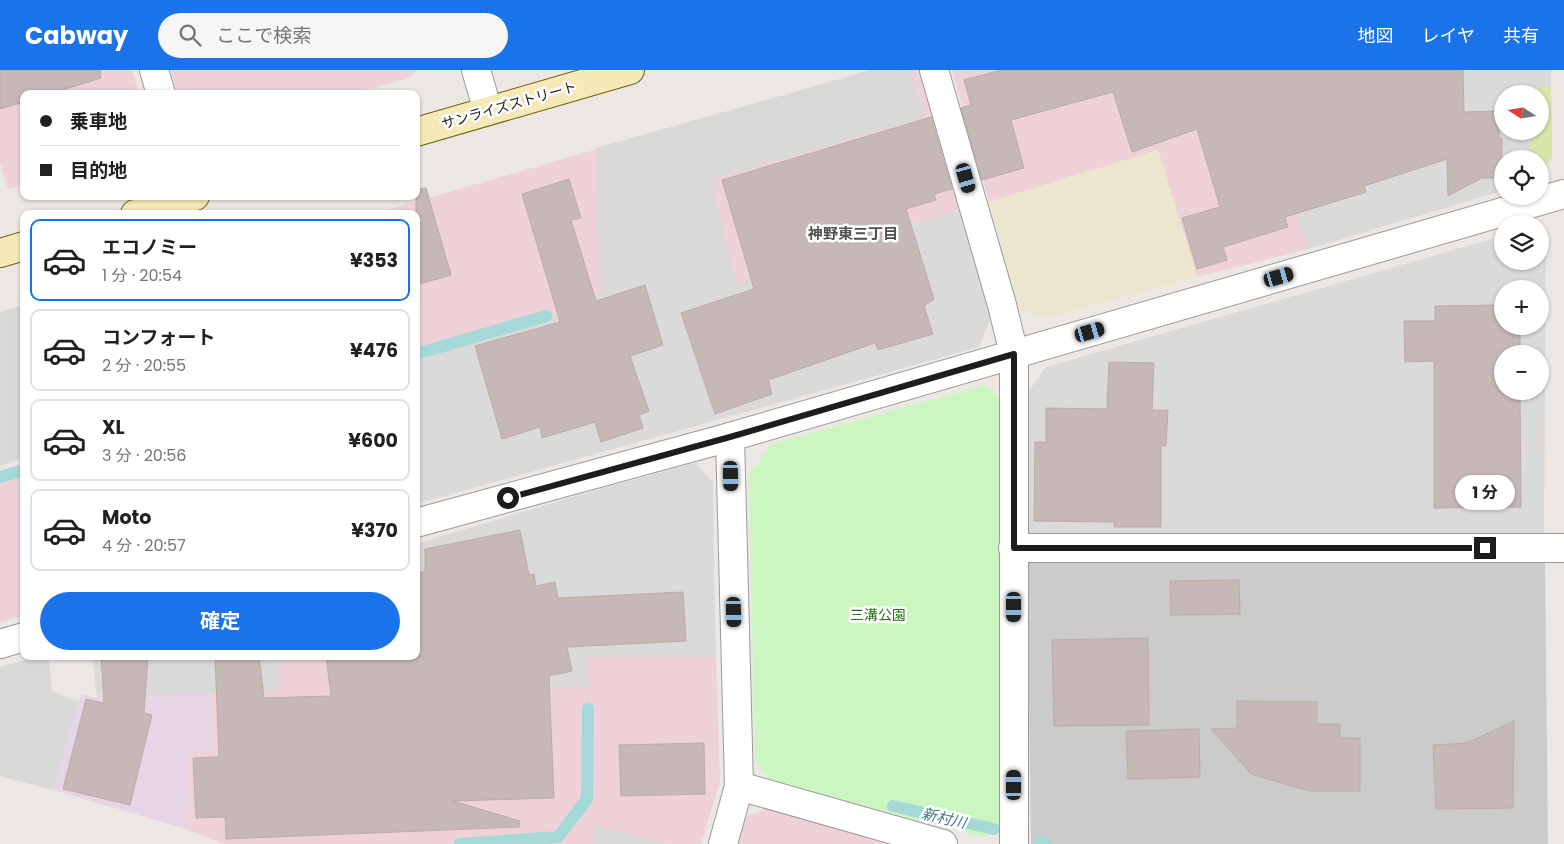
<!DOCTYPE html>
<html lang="ja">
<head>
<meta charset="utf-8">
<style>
  body { margin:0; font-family:Poppins,"Noto Sans JP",sans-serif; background:#f6f6f6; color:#202124; height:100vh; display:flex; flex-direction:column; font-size:19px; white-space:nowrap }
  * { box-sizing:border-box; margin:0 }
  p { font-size:16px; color:#757577 }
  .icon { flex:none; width:28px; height:28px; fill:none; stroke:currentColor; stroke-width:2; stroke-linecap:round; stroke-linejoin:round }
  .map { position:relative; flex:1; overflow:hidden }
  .side { position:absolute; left:20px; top:140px; width:400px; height:450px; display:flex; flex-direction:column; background:#fff; border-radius:10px; box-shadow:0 1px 4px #0004 }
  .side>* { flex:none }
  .guide { position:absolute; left:20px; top:20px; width:400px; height:110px; border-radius:10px; box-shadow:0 1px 4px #0004; display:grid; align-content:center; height:110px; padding:0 20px; background:#fff }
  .needle { width:32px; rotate:282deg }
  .controls { position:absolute; left:1494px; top:15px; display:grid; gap:10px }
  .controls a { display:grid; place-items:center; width:55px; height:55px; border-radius:50%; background:#fff; box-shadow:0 1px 4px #0004; font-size:25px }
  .end { position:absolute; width:22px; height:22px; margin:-11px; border:6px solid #1d1d1d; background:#fff; box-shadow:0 0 0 2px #fff }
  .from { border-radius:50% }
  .bubble { position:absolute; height:35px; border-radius:18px; background:#fff; box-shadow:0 1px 4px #0004; font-size:16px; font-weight:700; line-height:35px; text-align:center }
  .car { position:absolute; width:15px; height:30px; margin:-15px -8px; border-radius:6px; box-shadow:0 0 4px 1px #0007; background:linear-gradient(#222 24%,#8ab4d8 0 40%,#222 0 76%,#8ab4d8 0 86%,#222 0) }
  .guide b { display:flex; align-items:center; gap:18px; height:48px; font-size:19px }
  .guide b+b { border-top:1px solid #e0e0e0 }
  .guide i { width:12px; height:12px; background:#202124 }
  ul { padding:9px 0 0; list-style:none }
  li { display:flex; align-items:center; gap:15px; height:82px; margin:0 10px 8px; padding:0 10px; border:2px solid #e0e0e0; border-radius:10px }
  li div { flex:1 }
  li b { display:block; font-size:19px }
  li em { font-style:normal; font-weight:700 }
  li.selected { border-color:#1a73e8 }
  li>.icon { width:45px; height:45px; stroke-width:1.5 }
  .primary-button { display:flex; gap:10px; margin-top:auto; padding:10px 20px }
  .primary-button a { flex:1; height:58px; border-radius:30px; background:#1a73e8; color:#fff; font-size:20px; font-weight:700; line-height:58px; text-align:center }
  header { display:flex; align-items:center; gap:30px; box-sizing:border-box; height:70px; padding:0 25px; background:#1a73e8; color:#fff }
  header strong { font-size:24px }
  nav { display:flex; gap:28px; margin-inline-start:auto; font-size:18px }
  .search { width:350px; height:45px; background:#f6f6f6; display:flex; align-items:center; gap:12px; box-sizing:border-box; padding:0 18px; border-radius:28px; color:#757577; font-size:19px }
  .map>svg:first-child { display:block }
</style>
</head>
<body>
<header>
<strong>Cabway</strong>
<div class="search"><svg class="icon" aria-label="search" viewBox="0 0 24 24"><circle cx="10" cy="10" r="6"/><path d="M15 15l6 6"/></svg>ここで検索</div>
<nav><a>地図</a><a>レイヤ</a><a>共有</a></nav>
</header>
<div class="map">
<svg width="1564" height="774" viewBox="0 0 1564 774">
  <rect width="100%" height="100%" fill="#ede7e3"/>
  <g fill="#dbdada" fill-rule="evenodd">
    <path d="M1390 0H1551L1552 88 1540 102V89H1502V121L1308 179 1261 50ZM1502 24H1540V61H1502Z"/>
    <path d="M961 140 991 247 979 277 416 434V284L546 246 591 240V225L672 194 680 227 841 173Z"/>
    <path d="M1502 166V191H1540V169L1546 171 1544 469H1028L1029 321 1046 297ZM1502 219H1540V256H1502ZM1502 284H1540V321H1502Z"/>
    <path d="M589 422 587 510 714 503 716 587H586L587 616 499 620 416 586V474Z"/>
    <path d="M92 586H278L281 621 97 628Z"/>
    <path d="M592 755 669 774H593Z"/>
  </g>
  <g fill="#eed2d8">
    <path d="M0 0H132L139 24H24V115L8 119 0 92Z"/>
    <path d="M171 0H418L409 8 351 24H177Z"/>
    <path d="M870 0H920L961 140 841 172 845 187 680 227 672 194 591 225 592 240 546 246 416 284V144H373Z"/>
    <path d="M952 0H1390L1261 50 1308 179 1197 207 1158 80 989 132Z"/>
    <path d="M24 400V546L0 552V407Z"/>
    <path d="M278 586H397L499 620 587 616 586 587H716L720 712 701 774H669L593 755V774H224L186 759 188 683 213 680 211 623 280 621Z"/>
    <path d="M769 738 883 771 882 774H737L744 747Z"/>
  </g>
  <path fill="#e5d5e6" d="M211 623 213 680 188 684 186 759 53 720 81 624 97 628Z"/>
  <path fill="#cbcbcb" d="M1027 490 1545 491 1548 774H1031Z"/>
  <path fill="#ece6cf" d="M1158 80 1197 207 1045 248 1019 240 989 132Z"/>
  <path fill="#d7e6aa" d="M1551 16 1552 88 1540 102V89H1529V64L1527 61H1540V24H1513L1514 18Z"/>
  <path fill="#cbf6c1" d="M985 315 1002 331 1004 757 985 767 771 713 755 689 749 404 772 374Z"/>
  <g fill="#d9d9d9">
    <path d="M874 0H910L924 47 711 110 737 214 680 227 672 194 600 222 596 78Z"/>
    <path d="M24 235V388L0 396V242Z"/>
    <path d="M695 393 713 412 714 503 587 510 589 422Z"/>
    <path d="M40 586H49L52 621 79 632 53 720 0 706V597Z"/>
  </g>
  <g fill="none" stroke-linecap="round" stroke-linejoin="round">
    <g stroke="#a5d9d8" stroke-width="12">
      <path d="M416 284 546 246"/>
      <path d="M0 407 24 400"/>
      <path d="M893 736 994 759"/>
      <path d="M1039 772 1046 774"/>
      <path d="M460 774 558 767 587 729 588 639"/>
    </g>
  </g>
  <g fill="#c5b8b7" stroke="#beaaa6">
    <path d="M0 0H100L101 8 50 24H24V32L0 39Z"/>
    <path d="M1001 0H1463L1464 42 1499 41V68H1502V108H1482L1448 126 1447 89 1364 116 1366 122 1285 147 1288 157 1223 177 1227 190 1197 199 1182 148 1220 137 1197 59 1132 82 1113 22 1011 50 1024 98 982 110 961 38 971 35 964 10Z"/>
    <path d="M931 47 952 119 934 124 936 130 906 139 934 229 924 236 933 264 878 280 875 273 768 310 772 324 715 344 681 243 754 219 722 110Z"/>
    <path d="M569 109 581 148 571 150 596 231 645 215 663 275 630 286 649 341 639 345 643 358 601 372 595 352 542 368 540 357 502 369 475 276 560 252 522 124Z"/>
    <path d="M426 118 451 205 416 215V119Z"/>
    <path d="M1502 235V256H1520V284H1502V321H1520L1521 437 1434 438V291L1405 292 1404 251H1435V236Z"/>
    <path d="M1109 292 1154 293 1152 340H1168L1166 376H1161V457H1114V452L1034 451 1035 372H1046V338L1107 339Z"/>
    <path d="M520 460 529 505 534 504 536 516 555 512 558 528 683 522 686 571 567 577 572 601 549 606 554 728 453 731 520 751 519 757 226 769 225 747 196 748 193 688 219 687 215 586H259L264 628 331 626 326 586H416V502H425V479Z"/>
    <path d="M1239 510 1240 544 1171 545 1170 511Z"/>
    <path d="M1148 568 1149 655 1054 656 1052 570Z"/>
    <path d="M101 586H148L144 643 152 645 130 735 63 719 86 629 104 633Z"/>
    <path d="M1237 631 1317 632V654H1340V668H1360V721H1310L1251 704 1211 659 1237 658Z"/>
    <path d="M1514 651 1513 738 1436 739 1433 675 1467 673Z"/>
    <path d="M1199 659 1200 707 1128 709 1126 661Z"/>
    <path d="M704 673 705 724 621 726 619 675Z"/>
  </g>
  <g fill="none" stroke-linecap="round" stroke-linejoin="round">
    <g stroke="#9a9a9a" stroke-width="30">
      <g id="street">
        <path d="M154 0 161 24"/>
        <path d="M476 0 488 41"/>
        <path d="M934 0 1002 235 1014 284V774"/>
        <path d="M416 453 730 367 1564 124"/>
        <path d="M1013 478H1564"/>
        <path d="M0 574 24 567"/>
        <path d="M739 716 943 774"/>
        <path d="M723 774 739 716 730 367"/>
      </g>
    </g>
    <g stroke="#6e5e0a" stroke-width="30">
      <g id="secondary">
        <path d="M416 62 630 0"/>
        <path d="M135 144 195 126"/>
        <path d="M0 183 24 176"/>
      </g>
    </g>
    <use href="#street" stroke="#fff" stroke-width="28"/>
    <use href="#secondary" stroke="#f6e9b8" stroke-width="28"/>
  </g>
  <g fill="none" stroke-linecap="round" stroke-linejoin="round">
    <path stroke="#1d1d1d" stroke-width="6" d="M508 428 730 367 1014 284V478H1485"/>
  </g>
  <g text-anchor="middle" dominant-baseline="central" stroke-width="5" stroke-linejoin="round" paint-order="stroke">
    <g font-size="14" fill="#1d1d1d" stroke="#fff">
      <text transform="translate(509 35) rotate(-16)">サンライズストリート</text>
    </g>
    <g font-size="14" fill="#227510" stroke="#fff">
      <text x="878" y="545">三溝公園</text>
    </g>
    <g font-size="15" font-weight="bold" fill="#505050" stroke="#fff">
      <text x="853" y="163">神野東三丁目</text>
    </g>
    <g font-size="15" font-style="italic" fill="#427889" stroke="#fff">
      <text transform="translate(944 748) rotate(13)">新村川</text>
    </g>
  </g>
</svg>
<div class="controls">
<a><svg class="needle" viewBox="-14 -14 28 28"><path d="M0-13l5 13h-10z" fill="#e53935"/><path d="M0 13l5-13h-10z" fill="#757577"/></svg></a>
<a><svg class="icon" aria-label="locate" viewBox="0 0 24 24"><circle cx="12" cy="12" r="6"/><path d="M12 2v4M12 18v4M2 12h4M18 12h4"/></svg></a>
<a><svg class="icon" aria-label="layers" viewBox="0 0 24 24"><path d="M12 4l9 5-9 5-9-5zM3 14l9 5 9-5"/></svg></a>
<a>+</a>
<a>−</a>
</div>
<i class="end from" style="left:508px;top:428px"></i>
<i class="end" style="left:1485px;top:478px"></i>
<div class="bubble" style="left:1455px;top:405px;width:60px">1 分</div>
<i class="car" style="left:966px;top:108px;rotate:164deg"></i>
<i class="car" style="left:1279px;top:207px;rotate:74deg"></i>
<i class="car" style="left:1090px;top:262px;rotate:74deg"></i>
<i class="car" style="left:731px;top:406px;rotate:179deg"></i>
<i class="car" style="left:1014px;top:537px;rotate:180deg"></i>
<i class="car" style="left:734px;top:542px;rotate:178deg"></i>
<i class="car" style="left:1014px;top:715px;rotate:0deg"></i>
<div class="guide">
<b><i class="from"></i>乗車地</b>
<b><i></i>目的地</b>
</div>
<section class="side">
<ul>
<li class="selected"><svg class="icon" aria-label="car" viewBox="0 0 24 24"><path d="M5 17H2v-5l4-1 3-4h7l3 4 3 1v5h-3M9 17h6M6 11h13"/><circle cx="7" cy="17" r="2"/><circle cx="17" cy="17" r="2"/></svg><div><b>エコノミー</b><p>1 分 · 20:54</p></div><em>¥353</em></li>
<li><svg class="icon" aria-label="car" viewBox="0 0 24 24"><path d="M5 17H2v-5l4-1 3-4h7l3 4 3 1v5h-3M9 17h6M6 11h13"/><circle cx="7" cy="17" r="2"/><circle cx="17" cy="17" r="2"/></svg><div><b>コンフォート</b><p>2 分 · 20:55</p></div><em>¥476</em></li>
<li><svg class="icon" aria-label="car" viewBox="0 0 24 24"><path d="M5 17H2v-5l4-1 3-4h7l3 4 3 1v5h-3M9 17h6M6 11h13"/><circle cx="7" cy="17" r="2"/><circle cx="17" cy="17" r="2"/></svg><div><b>XL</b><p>3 分 · 20:56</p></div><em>¥600</em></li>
<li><svg class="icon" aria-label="car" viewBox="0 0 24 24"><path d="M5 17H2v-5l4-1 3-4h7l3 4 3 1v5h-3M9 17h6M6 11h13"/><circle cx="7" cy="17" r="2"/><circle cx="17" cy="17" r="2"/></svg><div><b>Moto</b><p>4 分 · 20:57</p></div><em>¥370</em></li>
</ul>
<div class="primary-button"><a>確定</a></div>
</section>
</div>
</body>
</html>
